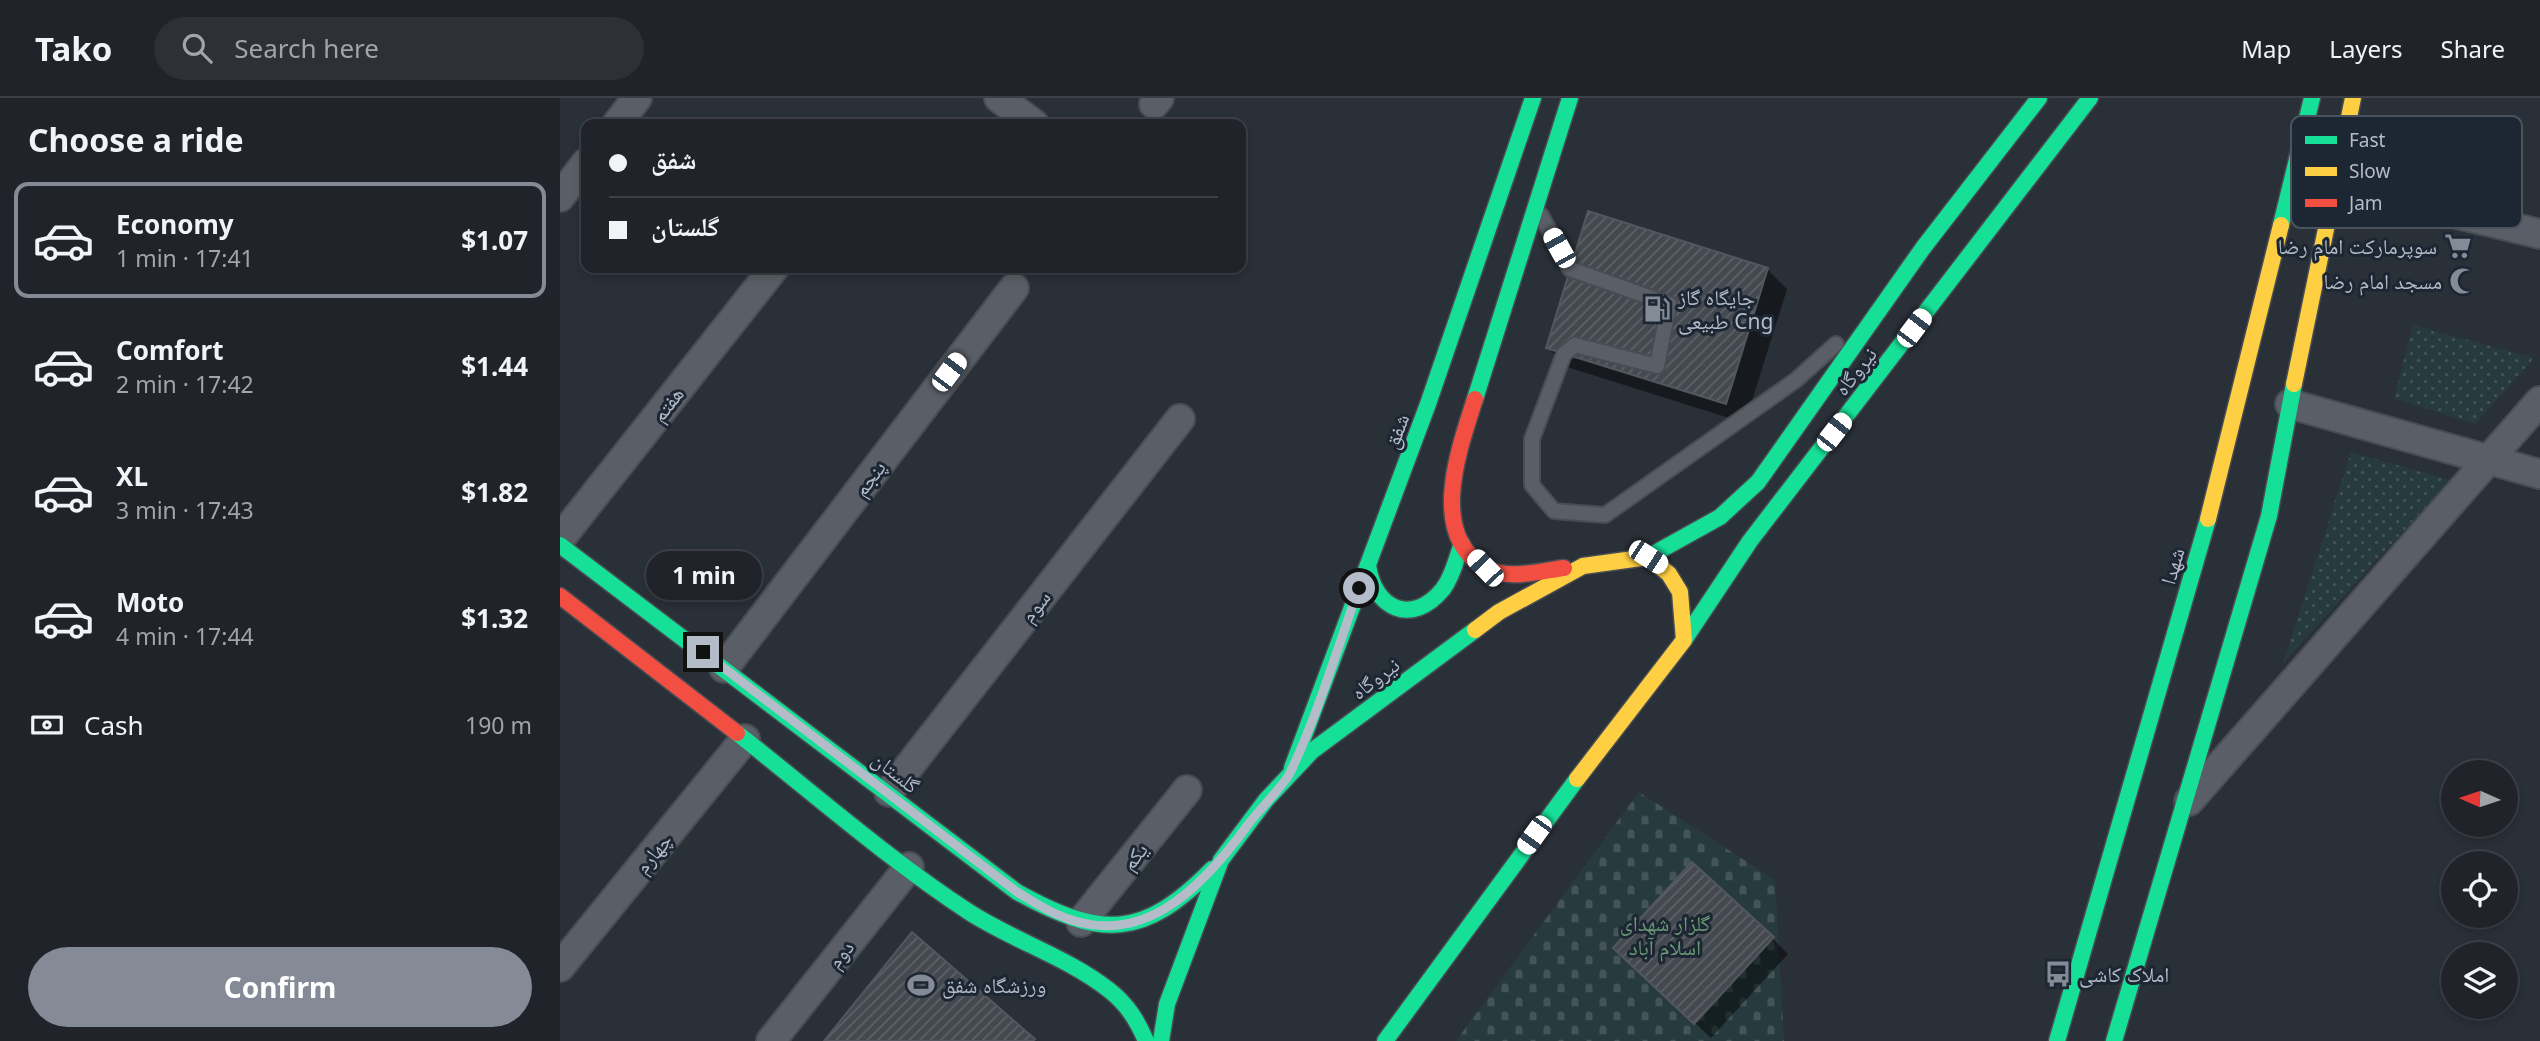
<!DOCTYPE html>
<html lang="en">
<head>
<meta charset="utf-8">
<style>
  body { margin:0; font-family:"Noto Sans","Noto Naskh Arabic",sans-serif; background:#2d3036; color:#f1f3f6; height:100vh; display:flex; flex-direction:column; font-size:26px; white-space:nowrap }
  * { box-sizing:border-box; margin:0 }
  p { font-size:23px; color:#a2a4a8 }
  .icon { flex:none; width:38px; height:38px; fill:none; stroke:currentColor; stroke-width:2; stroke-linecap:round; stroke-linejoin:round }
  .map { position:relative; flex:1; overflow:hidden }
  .sheet { display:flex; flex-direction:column; background:#20242a; width:560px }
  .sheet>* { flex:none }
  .top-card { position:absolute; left:21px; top:21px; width:665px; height:154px; border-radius:14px; box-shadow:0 4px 10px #0003,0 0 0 2px #3d4147; display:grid; align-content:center; height:154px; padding:0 28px; background:#20242a }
  .needle { width:46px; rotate:273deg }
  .tools { position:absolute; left:1881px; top:662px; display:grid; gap:14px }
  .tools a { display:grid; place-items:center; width:77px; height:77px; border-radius:50%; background:#20242a; box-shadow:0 4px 10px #0003,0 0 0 2px #3d4147; font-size:35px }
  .end { position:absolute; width:32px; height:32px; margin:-16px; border:9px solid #b4bcc9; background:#111; box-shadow:0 0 0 4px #111 }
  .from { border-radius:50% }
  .bubble { position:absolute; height:49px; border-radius:24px; background:#20242a; box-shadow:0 4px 10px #0003,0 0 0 2px #3d4147; font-size:23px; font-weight:700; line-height:49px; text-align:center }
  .car { position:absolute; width:21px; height:42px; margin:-21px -10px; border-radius:9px; box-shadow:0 0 5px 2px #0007; background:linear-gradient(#fff 24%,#345 0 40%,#fff 0 76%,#345 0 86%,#fff 0) }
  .top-card b { display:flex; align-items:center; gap:24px; height:66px; font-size:26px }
  .top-card b+b { border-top:2px solid #3d4147 }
  .top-card i { width:18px; height:18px; background:#f1f3f6 }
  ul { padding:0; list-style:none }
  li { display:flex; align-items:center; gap:21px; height:116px; margin:0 14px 10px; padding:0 14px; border:4px solid transparent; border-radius:14px }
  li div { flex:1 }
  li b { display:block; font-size:26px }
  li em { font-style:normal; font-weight:700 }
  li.active { border-color:#848b96 }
  li>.icon { width:63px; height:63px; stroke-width:1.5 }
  h2 { padding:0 28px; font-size:32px; line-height:84px }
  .pay { display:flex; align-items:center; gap:18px; height:77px; padding:0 28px; font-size:26px }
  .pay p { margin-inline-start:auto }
  .button { display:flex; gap:14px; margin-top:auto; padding:14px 28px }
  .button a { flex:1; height:80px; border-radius:42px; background:#848b96; color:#fff; font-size:28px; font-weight:700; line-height:80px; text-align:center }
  header { display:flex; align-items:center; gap:42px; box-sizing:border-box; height:98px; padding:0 35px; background:#20242a; border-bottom:2px solid #3d4147 }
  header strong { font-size:33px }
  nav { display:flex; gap:38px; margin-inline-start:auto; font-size:24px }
  .search { width:490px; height:63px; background:#2d3036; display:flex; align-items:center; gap:18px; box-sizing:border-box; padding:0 24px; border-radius:38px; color:#a2a4a8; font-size:26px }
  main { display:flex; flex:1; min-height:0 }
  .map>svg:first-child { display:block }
</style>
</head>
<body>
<header>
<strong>Tako</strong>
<div class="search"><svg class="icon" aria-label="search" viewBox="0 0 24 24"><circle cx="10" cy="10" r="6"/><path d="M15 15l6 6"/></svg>Search here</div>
<nav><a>Map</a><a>Layers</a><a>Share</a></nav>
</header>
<main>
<section class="sheet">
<h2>Choose a ride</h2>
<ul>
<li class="active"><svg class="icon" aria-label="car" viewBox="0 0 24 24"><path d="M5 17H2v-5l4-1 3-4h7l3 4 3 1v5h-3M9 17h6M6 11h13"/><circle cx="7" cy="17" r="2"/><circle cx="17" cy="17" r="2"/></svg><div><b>Economy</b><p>1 min · 17:41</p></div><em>$1.07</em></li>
<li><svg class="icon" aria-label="car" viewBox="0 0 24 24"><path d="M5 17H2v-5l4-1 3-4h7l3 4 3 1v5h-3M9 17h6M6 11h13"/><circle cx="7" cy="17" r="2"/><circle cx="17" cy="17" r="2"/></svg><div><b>Comfort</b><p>2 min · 17:42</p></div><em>$1.44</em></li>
<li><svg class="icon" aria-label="car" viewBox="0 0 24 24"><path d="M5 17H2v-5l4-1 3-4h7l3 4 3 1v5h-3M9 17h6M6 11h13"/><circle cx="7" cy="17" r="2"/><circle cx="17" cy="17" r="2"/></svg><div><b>XL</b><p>3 min · 17:43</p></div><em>$1.82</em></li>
<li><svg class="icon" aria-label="car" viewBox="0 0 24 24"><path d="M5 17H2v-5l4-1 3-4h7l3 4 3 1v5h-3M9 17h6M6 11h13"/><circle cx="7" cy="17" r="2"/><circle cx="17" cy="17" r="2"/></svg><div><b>Moto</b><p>4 min · 17:44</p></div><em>$1.32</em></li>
</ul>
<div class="pay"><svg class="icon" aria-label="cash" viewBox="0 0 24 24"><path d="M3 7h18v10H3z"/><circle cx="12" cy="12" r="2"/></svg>Cash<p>190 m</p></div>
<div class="button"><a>Confirm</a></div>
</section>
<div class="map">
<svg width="1980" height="943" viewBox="0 0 1980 943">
  <defs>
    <pattern id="grass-dots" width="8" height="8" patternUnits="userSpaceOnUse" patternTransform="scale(1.75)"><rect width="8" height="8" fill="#273a3e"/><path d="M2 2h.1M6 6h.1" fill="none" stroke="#445559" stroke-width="1.8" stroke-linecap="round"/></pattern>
    <pattern id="cemetery-stones" width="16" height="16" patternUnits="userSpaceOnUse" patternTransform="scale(1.75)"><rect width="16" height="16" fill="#273a3e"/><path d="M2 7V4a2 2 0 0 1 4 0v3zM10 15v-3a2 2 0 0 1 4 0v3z" fill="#445559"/></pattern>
    <pattern id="building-hatch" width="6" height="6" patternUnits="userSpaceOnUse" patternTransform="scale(1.75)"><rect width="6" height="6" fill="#444950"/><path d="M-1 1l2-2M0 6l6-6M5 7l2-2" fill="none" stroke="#5d6168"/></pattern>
  </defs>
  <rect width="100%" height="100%" fill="#2a3038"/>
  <g fill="url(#grass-dots)">
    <path d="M1853 227 1974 260 1915 326 1834 300Z"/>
    <path d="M1791 354 1890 382 1723 565Z"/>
  </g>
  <path fill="url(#cemetery-stones)" d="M1079 694 1215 782 1224 943H896Z"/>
  <g fill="#0007">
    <path d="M1207 171 1227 191 1185 325 1007 269 988 250Z"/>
    <path d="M1212 840 1228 856 1151 940 1071 865Z"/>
  </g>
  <g fill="url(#building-hatch)" stroke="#52575f" stroke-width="2">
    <path d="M1028 113 1208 170 1166 306 986 250Z"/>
    <path d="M1132 764 1214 839 1134 926 1053 850Z"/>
    <path d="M352 834 475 941 473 943H264Z"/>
  </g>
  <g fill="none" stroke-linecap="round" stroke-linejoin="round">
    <g stroke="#484c53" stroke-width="18">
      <path id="lane" d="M981 117 1010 171 1109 206 1097 268 1015 247 1004 256 972 341V387L994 413 1045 417 1236 282 1276 246"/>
    </g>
    <g stroke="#484c53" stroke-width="32">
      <g id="street">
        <path d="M439 0 474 26"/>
        <path d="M594 6 599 0"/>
        <path d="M57 26 77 0"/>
        <path d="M1773 86 1980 136"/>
        <path d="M0 99 26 65"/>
        <path d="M1730 306 1980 376"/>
        <path d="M0 441 214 170"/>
        <path d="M164 570 454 190"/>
        <path d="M329 694 620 321"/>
        <path d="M1629 703 1980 303"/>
        <path d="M521 824 627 692"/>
        <path d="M0 869 185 641"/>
        <path d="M211 943 349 769"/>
      </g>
    </g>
    <g stroke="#484c53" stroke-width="19">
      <g id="fast">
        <path d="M1721 127 1752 0"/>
        <path d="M915 301 1010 0"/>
        <path d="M0 447 457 794C542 841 583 841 652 771"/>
        <path d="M1088 459 1160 419 1198 384 1363 150 1479 0"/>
        <path d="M808 467C814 511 852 529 883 491 893 478 896 461 902 446"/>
        <path d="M1124 542 1190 443 1530 0"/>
        <path d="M177 635C253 695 328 761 409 814 454 843 507 859 549 892 567 906 577 922 586 943"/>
        <path d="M732 670 868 306 973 0"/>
        <path d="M601 943 607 906 661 762 706 702 752 653 915 532"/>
        <path d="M825 943 1017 681"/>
        <path d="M1497 943 1648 421"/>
        <path d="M1554 943 1709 418 1734 286"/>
      </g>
    </g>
    <g stroke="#484c53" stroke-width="19">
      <g id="slow">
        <path d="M1734 286 1793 0"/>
        <path d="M1648 421 1721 127"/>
        <path d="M915 532 939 514 1023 468 1088 459 1109 476 1120 494 1124 542 1017 681"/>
      </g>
    </g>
    <g stroke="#484c53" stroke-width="19">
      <g id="jam">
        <path d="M915 301C899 351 868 435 924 469 946 483 981 473 1004 470"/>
        <path d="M0 498 177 635"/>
      </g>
    </g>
    <use href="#lane" stroke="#5a5e66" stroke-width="14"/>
    <use href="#street" stroke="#5a5e66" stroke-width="28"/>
    <use href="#fast" stroke="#16e098" stroke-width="16"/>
    <use href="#slow" stroke="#ffcf43" stroke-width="16"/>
    <use href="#jam" stroke="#f24e42" stroke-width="16"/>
  </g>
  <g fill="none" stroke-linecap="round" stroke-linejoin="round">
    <path stroke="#b4bcc9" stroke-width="9" d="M143 554 457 794C469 801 481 809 494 815 579 856 641 791 687 728 697 714 725 686 730 675 758 616 777 551 799 490"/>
  </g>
  <defs>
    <g id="supermarket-bare" transform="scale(2.1)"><path d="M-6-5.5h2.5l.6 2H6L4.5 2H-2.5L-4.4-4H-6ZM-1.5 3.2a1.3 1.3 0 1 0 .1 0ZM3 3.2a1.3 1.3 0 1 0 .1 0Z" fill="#848b96" stroke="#1d2633" stroke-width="2.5" paint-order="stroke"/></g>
    <g id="mosque-bare" transform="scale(2.1)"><path d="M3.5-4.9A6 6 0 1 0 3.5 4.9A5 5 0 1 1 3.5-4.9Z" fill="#848b96" stroke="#1d2633" stroke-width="2.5" paint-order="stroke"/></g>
    <g id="fuel-bare" transform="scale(2.1)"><path d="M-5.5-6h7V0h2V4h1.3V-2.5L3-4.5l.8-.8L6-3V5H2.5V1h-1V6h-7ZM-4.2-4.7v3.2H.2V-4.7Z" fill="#848b96" stroke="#1d2633" stroke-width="2.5" paint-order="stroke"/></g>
    <g id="bus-bare" transform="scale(2.1)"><path d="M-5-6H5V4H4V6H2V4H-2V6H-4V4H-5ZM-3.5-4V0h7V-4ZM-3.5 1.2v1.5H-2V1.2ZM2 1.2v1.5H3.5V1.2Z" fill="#848b96" stroke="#1d2633" stroke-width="2.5" paint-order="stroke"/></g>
    <g id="stadium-bare" transform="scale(2.1)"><path d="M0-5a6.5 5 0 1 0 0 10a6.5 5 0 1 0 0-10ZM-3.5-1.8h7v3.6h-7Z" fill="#848b96" stroke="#1d2633" stroke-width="2.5" paint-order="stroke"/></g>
  </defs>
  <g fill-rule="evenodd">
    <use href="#supermarket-bare" x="1898" y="148"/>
    <use href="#mosque-bare" x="1903" y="183"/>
    <use href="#fuel-bare" x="1097" y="211"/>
    <use href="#bus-bare" x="1498" y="876"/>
    <use href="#stadium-bare" x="361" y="887"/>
  </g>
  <g text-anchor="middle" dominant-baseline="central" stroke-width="6" stroke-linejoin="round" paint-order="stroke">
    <g font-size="21" fill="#b4bcc9" stroke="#1d2633" text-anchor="start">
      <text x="1877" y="148" text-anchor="end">سوپرمارکت امام رضا</text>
      <text x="1882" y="183" text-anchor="end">مسجد امام رضا</text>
      <text x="1118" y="199">جایگاه گاز<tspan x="1118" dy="24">طبیعی Cng</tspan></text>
      <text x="1519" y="876">املاک کاشی</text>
      <text x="382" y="887">ورزشگاه شفق</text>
    </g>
    <g font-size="21" fill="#b4bcc9" stroke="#1d2633">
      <text transform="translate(1295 273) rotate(-52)">نیروگاه</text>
      <text transform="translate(107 306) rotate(-52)">هفتم</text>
      <text transform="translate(836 333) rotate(-69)">شفق</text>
      <text transform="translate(309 380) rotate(-53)">پنجم</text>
      <text transform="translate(1612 468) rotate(-74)">شهدا</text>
      <text transform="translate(475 508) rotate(-52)">سوم</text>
      <text transform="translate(815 580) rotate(-37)">نیروگاه</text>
      <text transform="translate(336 674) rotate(38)">گلستان</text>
      <text transform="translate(93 755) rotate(-51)">چهارم</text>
      <text transform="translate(574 758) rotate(-51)">یکم</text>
      <text transform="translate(280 856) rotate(-52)">دوم</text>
    </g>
    <g font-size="21" fill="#6b9a76" stroke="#1d2633">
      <text x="1105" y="825">گلزار شهدای<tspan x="1105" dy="24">اسلام آباد</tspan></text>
    </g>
  </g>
  <rect x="1731" y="18" width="231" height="112" rx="10" fill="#1d2633" stroke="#4a5360" stroke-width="2"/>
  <rect x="1745" y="38" width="32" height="8" fill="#16e098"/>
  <rect x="1745" y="69" width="32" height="9" fill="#ffcf43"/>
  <rect x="1745" y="101" width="32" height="8" fill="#f24e42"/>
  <g font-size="19" fill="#b4bcc9">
    <text x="1789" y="49">Fast</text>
    <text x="1789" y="80">Slow</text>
    <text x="1789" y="112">Jam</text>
  </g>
</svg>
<div class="tools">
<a><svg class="needle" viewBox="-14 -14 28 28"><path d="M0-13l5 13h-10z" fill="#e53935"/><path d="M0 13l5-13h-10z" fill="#a2a4a8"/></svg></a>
<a><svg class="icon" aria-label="locate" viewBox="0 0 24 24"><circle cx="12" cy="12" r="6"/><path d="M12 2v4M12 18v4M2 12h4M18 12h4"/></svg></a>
<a><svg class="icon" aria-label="layers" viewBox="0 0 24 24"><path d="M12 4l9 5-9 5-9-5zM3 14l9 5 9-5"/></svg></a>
</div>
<i class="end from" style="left:799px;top:490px"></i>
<i class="end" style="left:143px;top:554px"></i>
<div class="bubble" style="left:86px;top:453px;width:116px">1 min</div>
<i class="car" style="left:999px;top:150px;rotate:331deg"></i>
<i class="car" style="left:1354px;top:230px;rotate:37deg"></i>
<i class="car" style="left:389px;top:274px;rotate:37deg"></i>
<i class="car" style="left:1274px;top:334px;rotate:38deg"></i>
<i class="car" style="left:1088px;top:459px;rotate:123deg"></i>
<i class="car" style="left:925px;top:470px;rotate:316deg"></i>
<i class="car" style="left:974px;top:737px;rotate:216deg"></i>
<div class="top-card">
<b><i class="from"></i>شفق</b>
<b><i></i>گلستان</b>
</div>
</div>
</main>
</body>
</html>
